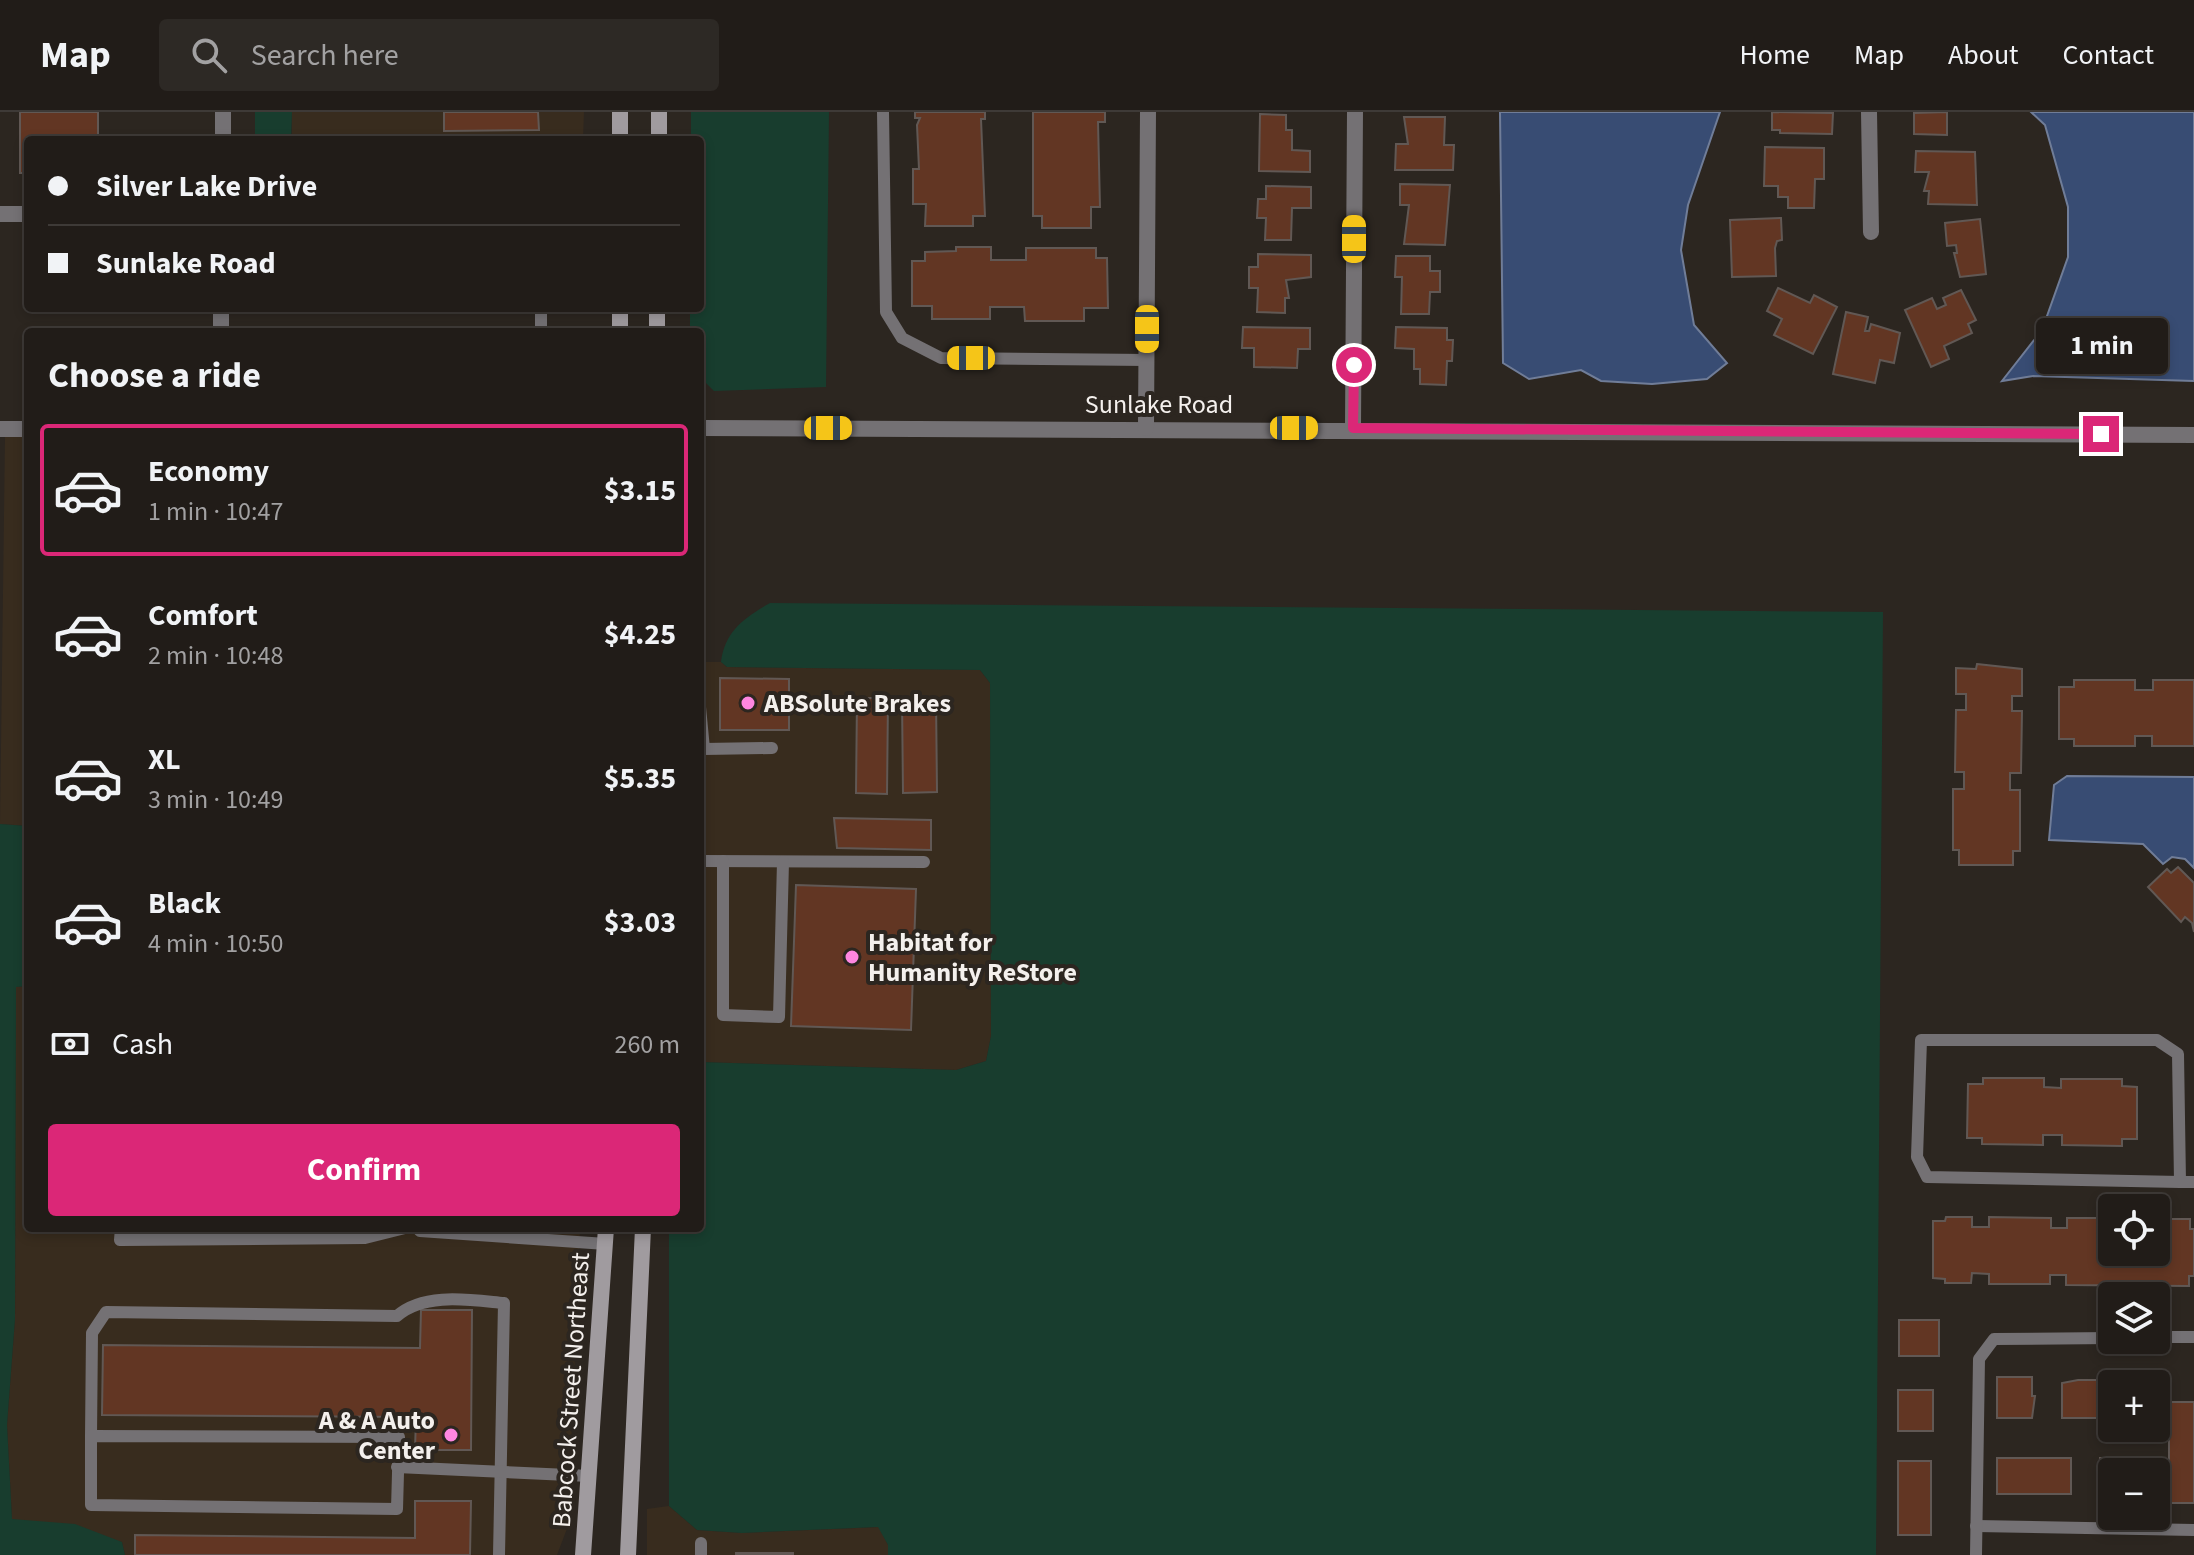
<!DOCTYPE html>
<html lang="en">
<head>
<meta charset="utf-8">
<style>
  body { margin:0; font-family:"Source Sans 3",sans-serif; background:#2d2925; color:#f1f3f6; height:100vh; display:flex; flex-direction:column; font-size:30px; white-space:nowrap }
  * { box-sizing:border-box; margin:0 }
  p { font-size:26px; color:#a2a1a2 }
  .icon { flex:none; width:44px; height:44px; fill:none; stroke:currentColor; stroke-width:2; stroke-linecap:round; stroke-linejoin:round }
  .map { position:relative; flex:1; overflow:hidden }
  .details { position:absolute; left:24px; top:216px; width:680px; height:904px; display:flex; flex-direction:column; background:#211c18; border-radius:8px; box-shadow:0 4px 12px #0003,0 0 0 2px #3e3a37 }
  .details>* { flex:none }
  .hud { position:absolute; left:24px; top:24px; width:680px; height:176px; border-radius:8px; box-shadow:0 4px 12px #0003,0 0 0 2px #3e3a37; display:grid; align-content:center; height:176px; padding:0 24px; background:#211c18 }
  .buttons { position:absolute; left:2098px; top:1082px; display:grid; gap:16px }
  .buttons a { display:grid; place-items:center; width:72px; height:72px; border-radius:8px; background:#211c18; box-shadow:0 4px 12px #0003,0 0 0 2px #3e3a37; font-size:40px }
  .end { position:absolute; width:36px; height:36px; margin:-18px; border:10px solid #db2777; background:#fff; box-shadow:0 0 0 4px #fff }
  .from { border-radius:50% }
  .bubble { position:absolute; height:56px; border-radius:8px; background:#211c18; box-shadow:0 4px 12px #0003,0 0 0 2px #3e3a37; font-size:26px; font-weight:700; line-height:56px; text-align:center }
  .car { position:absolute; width:24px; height:48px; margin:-24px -12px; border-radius:10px; box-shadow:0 0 6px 2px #0007; background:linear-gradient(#f5c518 24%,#345 0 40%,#f5c518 0 76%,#345 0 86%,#f5c518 0) }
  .hud b { display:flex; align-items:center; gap:28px; height:76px; font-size:30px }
  .hud b+b { border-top:2px solid #3e3a37 }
  .hud i { width:20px; height:20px; background:#f1f3f6 }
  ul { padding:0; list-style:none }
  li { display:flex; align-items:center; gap:24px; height:132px; margin:0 16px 12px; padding:0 8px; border:4px solid transparent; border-radius:8px }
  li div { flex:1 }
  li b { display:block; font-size:30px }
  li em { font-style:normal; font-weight:700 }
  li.active { border-color:#db2777 }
  li>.icon { width:72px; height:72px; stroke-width:1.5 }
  h2 { padding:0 24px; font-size:36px; line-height:96px }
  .pay { display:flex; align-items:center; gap:20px; height:88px; padding:0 24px; font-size:30px }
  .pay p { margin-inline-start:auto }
  .action { display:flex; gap:16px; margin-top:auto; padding:16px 24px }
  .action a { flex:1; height:92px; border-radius:8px; background:#db2777; color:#fff; font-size:32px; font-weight:700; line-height:92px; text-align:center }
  header { display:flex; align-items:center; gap:48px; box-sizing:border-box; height:112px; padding:0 40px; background:#211c18; border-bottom:2px solid #3e3a37 }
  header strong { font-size:38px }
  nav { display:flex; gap:44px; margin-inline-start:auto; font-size:28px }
  .search { width:560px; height:72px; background:#2d2925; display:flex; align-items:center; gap:20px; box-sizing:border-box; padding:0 28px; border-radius:8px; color:#a2a1a2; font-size:30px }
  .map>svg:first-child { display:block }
</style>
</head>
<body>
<header>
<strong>Map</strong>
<div class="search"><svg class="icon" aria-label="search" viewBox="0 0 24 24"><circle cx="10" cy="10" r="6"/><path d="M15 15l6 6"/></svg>Search here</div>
<nav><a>Home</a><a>Map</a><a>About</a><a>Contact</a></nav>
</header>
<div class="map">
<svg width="2194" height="1443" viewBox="0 0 2194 1443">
  <rect width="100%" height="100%" fill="#2c2620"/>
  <g fill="#382c1e">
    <path d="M292 0H584L583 28H292Z"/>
    <path d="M5 325H28V714L0 712Z"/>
    <path d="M700 550H721L727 555 980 558 990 571 991 924 986 949 956 958 700 950Z"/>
    <path d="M28 874V1116H580L568 1414 557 1443H125L122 1430 12 1407 7 1313 15 1207 16 875Z"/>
    <path d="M669 1394 697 1418 742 1421 879 1415 888 1433V1443H647V1397Z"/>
  </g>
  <g fill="#183d2e">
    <path d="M255 0H292L291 28H255Z"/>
    <path d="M691 0H829L826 275 714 279 700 265V220H690V196H700V28H691Z"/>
    <path d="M770 491 1883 500 1876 1443H888V1433L878 1415 742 1421 697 1418 669 1394V1116H700V950L956 958 986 949 991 924 990 571 980 558 727 555 721 550C725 519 744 506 770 491Z"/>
    <path d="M0 712 28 714V874L16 875 15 1207 7 1313 12 1407 75 1412 122 1430 125 1443H0Z"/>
  </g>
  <g fill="#384c73" stroke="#707d98" stroke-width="2">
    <path d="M1500 0H1720L1688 93 1681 138 1694 213 1727 251 1707 267 1652 272 1601 269 1581 258 1529 267 1503 251Z"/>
    <path d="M2031 0H2194V269L2033 264 2002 269 2042 218 2068 145V95L2045 13Z"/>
    <path d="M2067 664 2194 665V756L2185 747 2172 745 2163 752 2143 732 2049 728 2054 673Z"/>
  </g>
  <g fill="#623623" stroke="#615854" stroke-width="2">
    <path d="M20 0H98V28H28V61H20Z"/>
    <path d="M444 0H538L539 18 444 19Z"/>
    <path d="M915 0H985V7H981L985 104H973V114H925L926 92H913V57H919L917 13 920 6H915Z"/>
    <path d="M1033 0H1105V10H1098L1100 95H1091V116H1042V104H1033Z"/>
    <path d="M1772 0 1833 1 1832 22 1780 21V18H1772Z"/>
    <path d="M1947 0V23L1914 22V1Z"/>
    <path d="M1260 2 1286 3V18H1292V38L1310 39V60L1259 59Z"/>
    <path d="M1404 5H1445L1444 33H1454L1453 58H1395L1396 32H1408Z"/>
    <path d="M1765 35 1824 36V67H1815L1814 96H1788V85H1778V74H1764Z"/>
    <path d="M1916 39 1975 40 1977 93 1928 92 1929 79H1924L1929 60H1915Z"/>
    <path d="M1400 72 1450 73 1445 133 1404 132 1409 93H1400Z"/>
    <path d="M1266 74 1311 75V96H1292L1291 128H1265L1266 106H1257L1258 87H1266Z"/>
    <path d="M1781 106 1782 128 1777 129 1775 136 1776 164 1732 165 1730 108Z"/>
    <path d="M1980 107 1986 162 1960 165 1954 141H1957L1956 133 1947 134 1945 111Z"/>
    <path d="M956 135H991V148H1026V136H1096V146H1107L1108 196H1084V209H1025L1024 195H990V207H932V194H912V149H925V140L956 139Z"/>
    <path d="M1258 142 1311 143V165L1286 168 1289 186H1285V201L1257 200 1258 176H1249V155H1258Z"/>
    <path d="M1396 144H1430V159H1440V180H1430L1429 202H1401L1402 165H1395Z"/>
    <path d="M1778 176 1810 191 1814 183 1837 195 1813 242 1774 223 1782 207 1767 199Z"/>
    <path d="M1961 178 1976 208 1968 212 1972 221 1944 234 1949 247 1931 255 1905 198 1932 186 1937 197 1946 193 1943 186Z"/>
    <path d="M1846 200 1868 205 1865 219H1869L1871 212 1900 221 1894 251 1880 248 1875 271 1833 262Z"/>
    <path d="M1243 215 1310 216V237H1298L1297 256 1254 255V236H1242Z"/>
    <path d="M1396 215 1447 216V228H1453L1452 249H1447L1446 273 1420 272V257H1414V237L1395 236Z"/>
    <path d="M1977 552 2022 557V584H2012V599H2022L2021 661H2010V678H2020V739H2013V753H1959V738H1953V677H1964V660H1955L1956 598H1966V582H1956V556L1976 557Z"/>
    <path d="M720 566 789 567V618H720Z"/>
    <path d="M2074 568H2135V578H2153V568H2194V634H2152V624H2135V634H2074V627H2059V575H2074Z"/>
    <path d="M857 586H888L887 682 856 681Z"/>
    <path d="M936 586 937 680 903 681 902 587Z"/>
    <path d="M834 706 931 708V738L837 736Z"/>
    <path d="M2178 755 2194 771V820L2192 811 2185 805 2181 810 2148 775 2167 757 2171 761Z"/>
    <path d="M796 773 916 777 911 918 791 914Z"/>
    <path d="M1983 966H2044V975L2061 976V967H2122V974L2137 975V1027H2122V1034L2062 1033V1023H2043V1033L1982 1032V1026H1967L1968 972H1983Z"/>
    <path d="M1946 1105H1972V1115H1989V1105L2051 1106V1116H2067V1106H2112V1140H2156V1107H2190V1117H2194V1164H2189V1174L2066 1173V1163H2050V1172H1989V1162L1972 1161 1971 1171H1945V1167L1933 1166V1109H1945Z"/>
    <path d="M421 1198H472L471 1338H415L416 1305 102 1303 103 1233 420 1236Z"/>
    <rect x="1899" y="1208" width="40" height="36"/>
    <path d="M1997 1265H2032V1284H2035L2032 1306H1997Z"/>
    <path d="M2078 1268H2118L2136 1272H2112V1306H2062V1271Z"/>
    <rect x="1898" y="1278" width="35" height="41"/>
    <rect x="2169" y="1290" width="25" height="101"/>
    <rect x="1997" y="1346" width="74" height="36"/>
    <path d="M2100 1346H2135V1360H2112V1386H2100Z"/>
    <rect x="1898" y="1349" width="33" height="74"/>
    <path d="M415 1389H471L470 1443H135V1423L415 1426Z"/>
    <rect x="736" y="1441" width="57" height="2"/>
  </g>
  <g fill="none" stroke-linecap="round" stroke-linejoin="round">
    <g stroke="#747174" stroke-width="12">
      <path d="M883 0 886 200 902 226 941 246 1147 248"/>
      <path d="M541 220V196"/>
      <path d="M700 595 704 637 772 636"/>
      <path d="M700 749 924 750"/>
      <path d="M723 749V903L779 905 783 750"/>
      <path d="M2180 1070 2178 942 2157 928H1921L1917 1045 1927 1065 2180 1070H2194"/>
      <path d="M121 1116 120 1128 365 1126 405 1116"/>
      <path d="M417 1116 420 1119 606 1132"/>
      <path d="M2156 1225H2194"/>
      <path d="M91 1324 92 1221 106 1200 397 1204C424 1180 471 1188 504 1191L499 1443"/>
      <path d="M91 1324 399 1325 397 1397 91 1393Z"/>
      <path d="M397 1355 590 1364"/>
      <path d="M1976 1414 2194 1418"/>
      <path d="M701 1443V1431"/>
      <path d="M1976 1443 1979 1247 1994 1227 2112 1226"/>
    </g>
    <g stroke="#747174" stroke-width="16">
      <path d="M1869 0 1871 120"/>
      <path d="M223 28V0"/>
      <path d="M0 102H28"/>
      <path d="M221 220V196"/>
      <path d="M700 316 2194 323"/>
      <path d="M1146 316 1148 0"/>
      <path d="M1353 316 1355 0"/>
      <path d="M0 317H28"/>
    </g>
    <g stroke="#a09b9f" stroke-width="16">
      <path d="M620 28V0"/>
      <path d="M659 28V0"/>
      <path d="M620 220V196"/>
      <path d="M657 220V196"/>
      <path d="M583 1443 606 1116"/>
      <path d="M628 1443 643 1116"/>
    </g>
  </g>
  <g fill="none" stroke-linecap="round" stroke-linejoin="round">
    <path stroke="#db2777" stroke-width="10" d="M1354 253 1353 316 2101 322"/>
  </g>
  <g fill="#fe86e0" stroke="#2c2620" stroke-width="3">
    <circle cx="748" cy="591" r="8"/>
    <circle cx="852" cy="845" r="8"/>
    <circle cx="451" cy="1323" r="8"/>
  </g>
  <g text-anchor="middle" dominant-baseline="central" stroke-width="8" stroke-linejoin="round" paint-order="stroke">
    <g font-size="26" fill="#f4f0ed" stroke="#2c2620">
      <text x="1159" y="292">Sunlake Road</text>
      <text transform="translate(571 1278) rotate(-86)">Babcock Street Northeast</text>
    </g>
    <g font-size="26" font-weight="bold" fill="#f4f0ed" stroke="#2c2620" text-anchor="start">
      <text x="764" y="591">ABSolute Brakes</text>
      <text x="868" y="830">Habitat for<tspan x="868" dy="30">Humanity ReStore</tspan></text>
      <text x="435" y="1308" text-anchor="end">A &amp; A Auto<tspan x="435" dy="30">Center</tspan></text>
    </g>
  </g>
</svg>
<div class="buttons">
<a><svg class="icon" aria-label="locate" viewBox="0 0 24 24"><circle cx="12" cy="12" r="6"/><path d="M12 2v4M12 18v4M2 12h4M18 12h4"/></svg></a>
<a><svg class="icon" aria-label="layers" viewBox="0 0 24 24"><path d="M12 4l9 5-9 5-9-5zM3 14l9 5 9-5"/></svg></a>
<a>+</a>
<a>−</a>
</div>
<i class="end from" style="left:1354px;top:253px"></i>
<i class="end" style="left:2101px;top:322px"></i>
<div class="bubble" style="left:2036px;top:206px;width:132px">1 min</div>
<i class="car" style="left:1354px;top:127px;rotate:0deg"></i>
<i class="car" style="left:1147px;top:217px;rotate:180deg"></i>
<i class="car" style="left:971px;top:246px;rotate:270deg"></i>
<i class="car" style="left:828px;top:316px;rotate:90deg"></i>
<i class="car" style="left:1294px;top:316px;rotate:90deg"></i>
<div class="hud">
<b><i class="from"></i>Silver Lake Drive</b>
<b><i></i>Sunlake Road</b>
</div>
<section class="details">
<h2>Choose a ride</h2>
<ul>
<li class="active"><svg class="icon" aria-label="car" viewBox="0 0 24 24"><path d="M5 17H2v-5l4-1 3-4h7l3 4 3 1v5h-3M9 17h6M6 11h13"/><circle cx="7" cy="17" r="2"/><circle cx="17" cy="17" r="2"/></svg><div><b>Economy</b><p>1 min · 10:47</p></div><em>$3.15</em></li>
<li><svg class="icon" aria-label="car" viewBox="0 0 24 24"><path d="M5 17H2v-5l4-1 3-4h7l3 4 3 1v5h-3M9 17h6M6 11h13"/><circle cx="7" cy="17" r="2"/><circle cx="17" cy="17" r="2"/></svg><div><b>Comfort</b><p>2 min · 10:48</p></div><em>$4.25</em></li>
<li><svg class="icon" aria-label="car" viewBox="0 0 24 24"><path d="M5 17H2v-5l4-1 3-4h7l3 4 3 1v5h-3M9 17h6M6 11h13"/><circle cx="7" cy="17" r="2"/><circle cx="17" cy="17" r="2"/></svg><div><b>XL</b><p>3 min · 10:49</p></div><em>$5.35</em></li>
<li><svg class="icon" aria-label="car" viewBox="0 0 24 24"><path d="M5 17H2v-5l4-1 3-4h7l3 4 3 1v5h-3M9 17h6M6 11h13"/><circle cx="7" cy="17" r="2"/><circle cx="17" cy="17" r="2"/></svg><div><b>Black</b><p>4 min · 10:50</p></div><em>$3.03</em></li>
</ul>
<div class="pay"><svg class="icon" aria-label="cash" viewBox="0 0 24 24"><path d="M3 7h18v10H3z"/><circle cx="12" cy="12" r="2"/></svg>Cash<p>260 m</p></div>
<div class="action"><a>Confirm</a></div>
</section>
</div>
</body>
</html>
